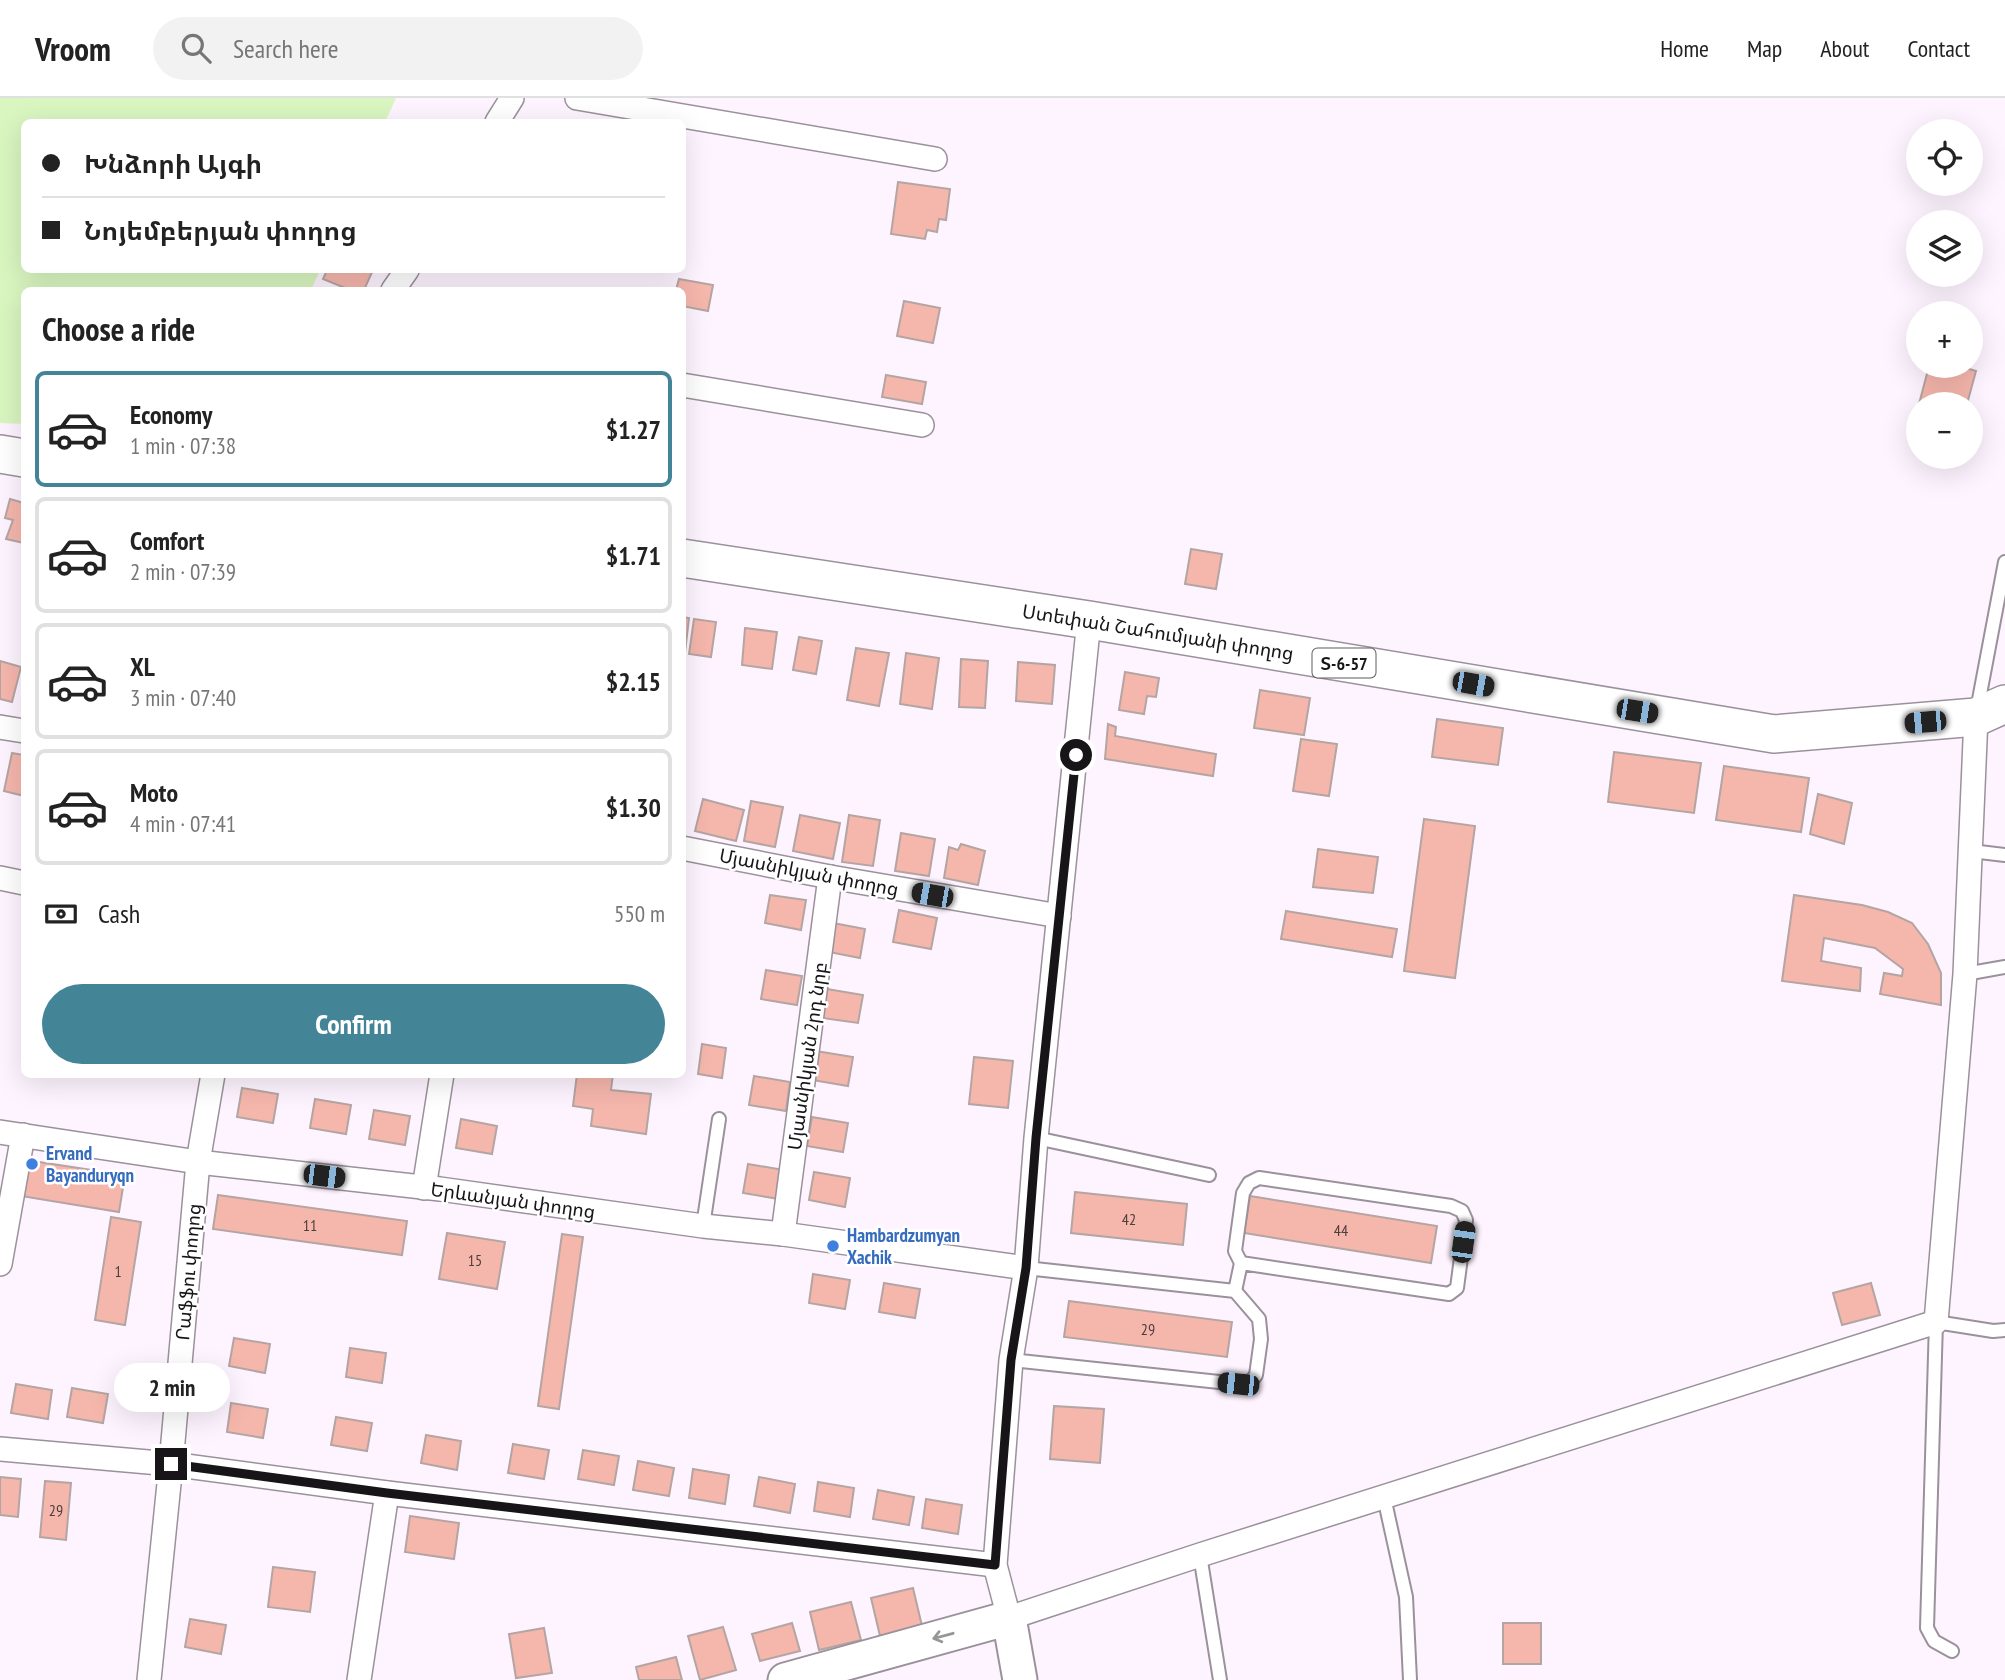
<!DOCTYPE html>
<html lang="en">
<head>
<meta charset="utf-8">
<style>
  body { margin:0; font-family:"PT Sans Narrow","Noto Sans Armenian",sans-serif; background:#f2f2f2; color:#222; height:100vh; display:flex; flex-direction:column; font-size:26px; white-space:nowrap }
  * { box-sizing:border-box; margin:0 }
  p { font-size:23px; color:#767676 }
  .icon { flex:none; width:38px; height:38px; fill:none; stroke:currentColor; stroke-width:2; stroke-linecap:round; stroke-linejoin:round }
  .map { position:relative; flex:1; overflow:hidden }
  .drawer { position:absolute; left:21px; top:189px; width:665px; height:791px; display:flex; flex-direction:column; background:#fff; border-radius:10px; box-shadow:0 7px 28px #0002 }
  .drawer>* { flex:none }
  .guide { position:absolute; left:21px; top:21px; width:665px; height:154px; border-radius:10px; box-shadow:0 7px 28px #0002; display:grid; align-content:center; height:154px; padding:0 21px; background:#fff }
  .buttons { position:absolute; left:1906px; top:21px; display:grid; gap:14px }
  .buttons a { display:grid; place-items:center; width:77px; height:77px; border-radius:50%; background:#fff; box-shadow:0 7px 28px #0002; font-size:35px }
  .end { position:absolute; width:32px; height:32px; margin:-16px; border:9px solid #181518; background:#fff; box-shadow:0 0 0 4px #fff }
  .from { border-radius:50% }
  .bubble { position:absolute; height:49px; border-radius:24px; background:#fff; box-shadow:0 7px 28px #0002; font-size:23px; font-weight:800; line-height:49px; text-align:center }
  .car { position:absolute; width:21px; height:42px; margin:-21px -10px; border-radius:9px; box-shadow:0 0 5px 2px #0007; background:linear-gradient(#222 24%,#8ab4d8 0 40%,#222 0 76%,#8ab4d8 0 86%,#222 0) }
  .guide b { display:flex; align-items:center; gap:24px; height:66px; font-size:26px }
  .guide b+b { border-top:2px solid #e0e0e0 }
  .guide i { width:18px; height:18px; background:#222 }
  ul { padding:0; list-style:none }
  li { display:flex; align-items:center; gap:21px; height:116px; margin:0 14px 10px; padding:0 7px; border:4px solid #e0e0e0; border-radius:10px }
  li div { flex:1 }
  li b { display:block; font-size:26px }
  li em { font-style:normal; font-weight:800 }
  li.on { border-color:#438597 }
  li>.icon { width:63px; height:63px; stroke-width:1.5 }
  h2 { padding:0 21px; font-size:32px; line-height:84px }
  .pay { display:flex; align-items:center; gap:18px; height:77px; padding:0 21px; font-size:26px }
  .pay p { margin-inline-start:auto }
  .primary-button { display:flex; gap:14px; margin-top:auto; padding:14px 21px }
  .primary-button a { flex:1; height:80px; border-radius:42px; background:#438597; color:#fff; font-size:28px; font-weight:800; line-height:80px; text-align:center }
  header { display:flex; align-items:center; gap:42px; box-sizing:border-box; height:98px; padding:0 35px; background:#fff; border-bottom:2px solid #e0e0e0 }
  header strong { font-size:33px }
  nav { display:flex; gap:38px; margin-inline-start:auto; font-size:24px }
  .search { width:490px; height:63px; background:#f2f2f2; display:flex; align-items:center; gap:18px; box-sizing:border-box; padding:0 24px; border-radius:38px; color:#767676; font-size:26px }
  .map>svg:first-child { display:block }
</style>
</head>
<body>
<header>
<strong>Vroom</strong>
<div class="search"><svg class="icon" aria-label="search" viewBox="0 0 24 24"><circle cx="10" cy="10" r="6"/><path d="M15 15l6 6"/></svg>Search here</div>
<nav><a>Home</a><a>Map</a><a>About</a><a>Contact</a></nav>
</header>
<div class="map">
<svg width="2005" height="1582" viewBox="0 0 2005 1582">
  <rect width="100%" height="100%" fill="#fef4ff"/>
  <path fill="#d9f5c0" d="M0 0H396L385 24H24V172H320L311 192H24V326L0 325Z"/>
  <g fill="#f5b6ac" stroke="#b4a5a3" stroke-width="2">
    <path d="M898 84 950 91 946 122 939 121 937 134 927 132 925 141 891 136Z"/>
    <path d="M327 172H373L364 192H350L323 181Z"/>
    <path d="M679 181 713 187 708 213 682 208V192H676Z"/>
    <path d="M904 203 940 210 933 245 897 238Z"/>
    <path d="M1929 268H1959L1976 273 1967 306H1919Z"/>
    <path d="M886 277 926 284 922 306 882 299Z"/>
    <path d="M10 401 24 405V445L6 441 13 422 5 420Z"/>
    <path d="M1191 451 1222 456 1216 491 1185 486Z"/>
    <path d="M682 519 689 520 685 554H682Z"/>
    <path d="M694 521 716 524 711 559 689 556Z"/>
    <path d="M745 530 777 534 772 571 742 567Z"/>
    <path d="M799 539 822 543 816 576 793 572Z"/>
    <path d="M856 550 889 555 879 608 847 602Z"/>
    <path d="M906 555 939 560 932 611 900 606Z"/>
    <path d="M961 561 988 563 985 610 959 609Z"/>
    <path d="M0 563 21 569 12 604 0 601Z"/>
    <path d="M1018 564 1055 567 1052 606 1016 603Z"/>
    <path d="M1125 574 1159 580 1156 599 1147 598 1144 616 1119 612Z"/>
    <path d="M1260 592 1310 600 1304 637 1254 630Z"/>
    <path d="M1437 621 1503 630 1498 667 1432 659Z"/>
    <path d="M1108 626 1116 629 1115 638 1216 656 1213 678 1105 661Z"/>
    <path d="M1301 641 1337 646 1329 698 1293 693Z"/>
    <path d="M1614 654 1701 665 1694 715 1608 704Z"/>
    <path d="M12 655 24 657V698L4 693Z"/>
    <path d="M1724 668 1809 680 1801 734 1716 722Z"/>
    <path d="M1818 696 1852 705 1844 746 1810 736Z"/>
    <path d="M703 701 744 712 736 743 695 733Z"/>
    <path d="M751 703 783 709 775 749 744 743Z"/>
    <path d="M800 717 840 725 833 761 793 753Z"/>
    <path d="M849 717 880 722 873 768 842 764Z"/>
    <path d="M1424 721 1475 728 1455 880 1404 873Z"/>
    <path d="M901 735 935 741 929 778 895 773Z"/>
    <path d="M961 746 985 753 978 787 944 780 949 749 958 752Z"/>
    <path d="M1318 751 1378 759 1373 795 1313 789Z"/>
    <path d="M770 797 806 802 801 832 765 825Z"/>
    <path d="M1794 797 1862 807 1888 814 1912 825 1928 846 1941 875V907L1880 896 1884 875 1902 878 1903 871 1875 850 1824 840 1821 863 1861 870 1860 893 1782 883Z"/>
    <path d="M899 812 937 820 931 851 893 844Z"/>
    <path d="M1286 813 1397 831 1392 859 1281 841Z"/>
    <path d="M828 824 865 831 860 860 824 853Z"/>
    <path d="M766 872 802 878 797 907 761 901Z"/>
    <path d="M827 891 863 897 858 925 822 920Z"/>
    <path d="M702 946 726 950 722 980 698 976Z"/>
    <path d="M816 953 853 959 848 988 812 982Z"/>
    <path d="M974 959 1013 963 1008 1010 969 1006Z"/>
    <path d="M577 976H613L611 992 651 996 646 1036 591 1028 593 1011 573 1008Z"/>
    <path d="M754 978 790 984 786 1013 749 1007Z"/>
    <path d="M242 990 278 996 273 1025 237 1019Z"/>
    <path d="M315 1001 351 1007 346 1036 310 1030Z"/>
    <path d="M374 1012 410 1018 405 1047 369 1041Z"/>
    <path d="M812 1019 848 1025 843 1054 807 1048Z"/>
    <path d="M461 1021 497 1028 492 1056 456 1050Z"/>
    <path d="M26 1062 125 1077 119 1114 21 1098Z"/>
    <path d="M748 1066 784 1072 779 1101 743 1095Z"/>
    <path d="M814 1074 850 1080 845 1109 809 1102Z"/>
    <path d="M1075 1094 1187 1106 1183 1147 1071 1135Z"/>
    <path d="M218 1097 407 1123 402 1157 213 1131Z"/>
    <path d="M1250 1098 1437 1128 1431 1165 1244 1135Z"/>
    <path d="M111 1119 141 1124 125 1227 95 1222Z"/>
    <path d="M447 1135 505 1144 497 1191 439 1181Z"/>
    <path d="M562 1136 583 1139 559 1311 538 1308Z"/>
    <path d="M813 1176 850 1182 845 1211 809 1205Z"/>
    <path d="M884 1185 920 1191 915 1220 879 1214Z"/>
    <path d="M1871 1185 1880 1217 1842 1227 1833 1195Z"/>
    <path d="M1069 1203 1232 1224 1227 1259 1064 1239Z"/>
    <path d="M234 1240 270 1246 265 1275 229 1268Z"/>
    <path d="M350 1250 386 1255 382 1285 346 1279Z"/>
    <path d="M16 1286 52 1292 48 1321 11 1315Z"/>
    <path d="M72 1290 108 1296 103 1325 67 1319Z"/>
    <path d="M231 1305 268 1311 263 1340 227 1334Z"/>
    <path d="M1054 1308 1104 1311 1100 1365 1050 1361Z"/>
    <path d="M336 1319 372 1325 367 1353 331 1347Z"/>
    <path d="M426 1337 461 1343 457 1372 421 1365Z"/>
    <path d="M513 1346 549 1352 544 1381 508 1375Z"/>
    <path d="M583 1352 619 1358 614 1387 578 1381Z"/>
    <path d="M638 1363 674 1370 669 1398 633 1392Z"/>
    <path d="M693 1371 729 1377 725 1406 689 1400Z"/>
    <path d="M0 1379 21 1381 18 1419 0 1417Z"/>
    <path d="M759 1379 795 1386 790 1415 754 1408Z"/>
    <path d="M45 1383 71 1385 66 1442 40 1439Z"/>
    <path d="M818 1384 854 1390 850 1419 814 1413Z"/>
    <path d="M878 1392 914 1399 909 1427 873 1421Z"/>
    <path d="M926 1401 962 1407 958 1436 922 1430Z"/>
    <path d="M410 1418 459 1425 454 1461 405 1454Z"/>
    <path d="M273 1469 315 1474 310 1514 268 1509Z"/>
    <path d="M913 1490 922 1528 880 1538 871 1500Z"/>
    <path d="M851 1504 861 1542 819 1552 810 1514Z"/>
    <path d="M190 1521 226 1527 221 1556 185 1549Z"/>
    <path d="M792 1525 800 1553 760 1563 752 1536Z"/>
    <rect x="1503" y="1525" width="38" height="41"/>
    <path d="M723 1529 736 1572 700 1582 688 1538Z"/>
    <path d="M544 1530 552 1575 516 1580 509 1536Z"/>
    <path d="M676 1559 682 1582H639L636 1569Z"/>
  </g>
  <g fill="none" stroke-linecap="round" stroke-linejoin="round">
    <g stroke="#9b919b" stroke-width="16">
      <g id="lane">
        <path d="M1977 612 2005 464"/>
        <path d="M1971 753 2005 757"/>
        <path d="M1965 876 2005 869"/>
        <path d="M1036 1040 1209 1077"/>
        <path d="M703 1128 719 1021"/>
        <path d="M1235 1193 1241 1165 1235 1153 1243 1095 1249 1085 1259 1080 1451 1108 1462 1113 1466 1122 1457 1190 1449 1196 1241 1165"/>
        <path d="M1011 1262 1238 1286H1249L1256 1277 1261 1241 1259 1221 1235 1193 1026 1170"/>
        <path d="M1384 1399 1406 1499 1410 1582"/>
        <path d="M1200 1457 1220 1582"/>
        <path d="M1952 1553 1934 1543 1927 1530 1936 1224 1993 1233 2005 1232"/>
      </g>
    </g>
    <g stroke="#9b919b" stroke-width="26">
      <g id="street">
        <path d="M577 0 935 61"/>
        <path d="M497 24 512 0"/>
        <path d="M393 192 407 172"/>
        <path d="M682 287 922 327"/>
        <path d="M1089 522 1036 1040 1026 1170 1011 1262 995 1467 1009 1520 1200 1457 1936 1224 1965 876 1976 619"/>
        <path d="M0 629 24 633"/>
        <path d="M682 750 830 779 1059 818"/>
        <path d="M0 780 24 785"/>
        <path d="M0 1034 198 1064 440 1091 703 1128 783 1136 1026 1170"/>
        <path d="M424 1090 442 976"/>
        <path d="M783 1136 830 779"/>
        <path d="M0 1166 23 1037"/>
        <path d="M0 1351 171 1366 387 1395 995 1467"/>
        <path d="M149 1582 171 1366 198 1064 213 976"/>
        <path d="M359 1582 387 1395"/>
      </g>
    </g>
    <g stroke="#9b919b" stroke-width="37">
      <path id="secondary" d="M785 1582 1009 1520 1020 1582"/>
    </g>
    <g stroke="#9b919b" stroke-width="40">
      <g id="primary">
        <path d="M0 356 24 360"/>
        <path d="M682 460 1089 522 1774 636 1976 619 2005 606"/>
      </g>
    </g>
    <use href="#lane" stroke="#fff" stroke-width="12"/>
    <use href="#street" stroke="#fff" stroke-width="23"/>
    <use href="#secondary" stroke="#fff" stroke-width="33"/>
    <use href="#primary" stroke="#fff" stroke-width="37"/>
  </g>
  <defs><path id="oneway-shaft" d="M-6 0H5M1.5-3L5.5 0L1.5 3" fill="none" stroke-width="1.6" stroke-linecap="round" stroke-linejoin="round" transform="scale(1.75)"/></defs>
  <use stroke="#979697" href="#oneway-shaft" transform="translate(943 1538) rotate(165)"/>
  <g fill="none" stroke-linecap="round" stroke-linejoin="round">
    <path stroke="#181518" stroke-width="9" d="M171 1366 387 1395 995 1467 1011 1262 1026 1170 1036 1040 1076 657"/>
  </g>
  <g fill="#3f7fe0" stroke="#fff" stroke-width="2.5">
    <circle cx="32" cy="1066" r="7"/>
    <circle cx="833" cy="1148" r="7"/>
  </g>
  <g text-anchor="middle" dominant-baseline="central" stroke-width="5" stroke-linejoin="round" paint-order="stroke">
    <g font-size="16" fill="#4f3d3d">
      <text x="1129" y="1121">42</text>
      <text x="310" y="1127">11</text>
      <text x="1341" y="1132">44</text>
      <text x="475" y="1162">15</text>
      <text x="118" y="1173">1</text>
      <text x="1148" y="1231">29</text>
      <text x="56" y="1412">29</text>
    </g>
    <rect fill="#fff" stroke="#5d5b5d" stroke-width="2" x="1312.5" y="550.5" width="63" height="29" rx="5"/>
    <g font-size="18" font-weight="bold" fill="#181518">
      <text x="1344" y="565">Տ-6-57</text>
    </g>
    <g font-size="19" fill="#181518" stroke="#fff">
      <text transform="translate(1158 534) rotate(9)">Ստեփան Շահումյանի փողոց</text>
      <text transform="translate(809 774) rotate(11)">Մյասնիկյան փողոց</text>
      <text transform="translate(807 958) rotate(-82)">Մյասնիկյան 2րդ նրբ</text>
      <text transform="translate(513 1102) rotate(8)">Երևանյան փողոց</text>
      <text transform="translate(188 1174) rotate(-85)">Րաֆֆու փողոց</text>
    </g>
    <g font-size="19" font-weight="bold" fill="#366cbe" stroke="#fff" text-anchor="start">
      <text x="46" y="1055">Ervand<tspan x="46" dy="22">Bayanduryqn</tspan></text>
      <text x="847" y="1137">Hambardzumyan<tspan x="847" dy="22">Xachik</tspan></text>
    </g>
  </g>
</svg>
<div class="buttons">
<a><svg class="icon" aria-label="locate" viewBox="0 0 24 24"><circle cx="12" cy="12" r="6"/><path d="M12 2v4M12 18v4M2 12h4M18 12h4"/></svg></a>
<a><svg class="icon" aria-label="layers" viewBox="0 0 24 24"><path d="M12 4l9 5-9 5-9-5zM3 14l9 5 9-5"/></svg></a>
<a>+</a>
<a>−</a>
</div>
<i class="end from" style="left:1076px;top:657px"></i>
<i class="end" style="left:171px;top:1366px"></i>
<div class="bubble" style="left:114px;top:1265px;width:116px">2 min</div>
<i class="car" style="left:1473px;top:586px;rotate:100deg"></i>
<i class="car" style="left:1637px;top:613px;rotate:99deg"></i>
<i class="car" style="left:1925px;top:624px;rotate:265deg"></i>
<i class="car" style="left:932px;top:797px;rotate:280deg"></i>
<i class="car" style="left:324px;top:1078px;rotate:97deg"></i>
<i class="car" style="left:1463px;top:1144px;rotate:8deg"></i>
<i class="car" style="left:1238px;top:1286px;rotate:276deg"></i>
<div class="guide">
<b><i class="from"></i>Խնձորի Այգի</b>
<b><i></i>Նոյեմբերյան փողոց</b>
</div>
<section class="drawer">
<h2>Choose a ride</h2>
<ul>
<li class="on"><svg class="icon" aria-label="car" viewBox="0 0 24 24"><path d="M5 17H2v-5l4-1 3-4h7l3 4 3 1v5h-3M9 17h6M6 11h13"/><circle cx="7" cy="17" r="2"/><circle cx="17" cy="17" r="2"/></svg><div><b>Economy</b><p>1 min · 07:38</p></div><em>$1.27</em></li>
<li><svg class="icon" aria-label="car" viewBox="0 0 24 24"><path d="M5 17H2v-5l4-1 3-4h7l3 4 3 1v5h-3M9 17h6M6 11h13"/><circle cx="7" cy="17" r="2"/><circle cx="17" cy="17" r="2"/></svg><div><b>Comfort</b><p>2 min · 07:39</p></div><em>$1.71</em></li>
<li><svg class="icon" aria-label="car" viewBox="0 0 24 24"><path d="M5 17H2v-5l4-1 3-4h7l3 4 3 1v5h-3M9 17h6M6 11h13"/><circle cx="7" cy="17" r="2"/><circle cx="17" cy="17" r="2"/></svg><div><b>XL</b><p>3 min · 07:40</p></div><em>$2.15</em></li>
<li><svg class="icon" aria-label="car" viewBox="0 0 24 24"><path d="M5 17H2v-5l4-1 3-4h7l3 4 3 1v5h-3M9 17h6M6 11h13"/><circle cx="7" cy="17" r="2"/><circle cx="17" cy="17" r="2"/></svg><div><b>Moto</b><p>4 min · 07:41</p></div><em>$1.30</em></li>
</ul>
<div class="pay"><svg class="icon" aria-label="cash" viewBox="0 0 24 24"><path d="M3 7h18v10H3z"/><circle cx="12" cy="12" r="2"/></svg>Cash<p>550 m</p></div>
<div class="primary-button"><a>Confirm</a></div>
</section>
</div>
</body>
</html>
